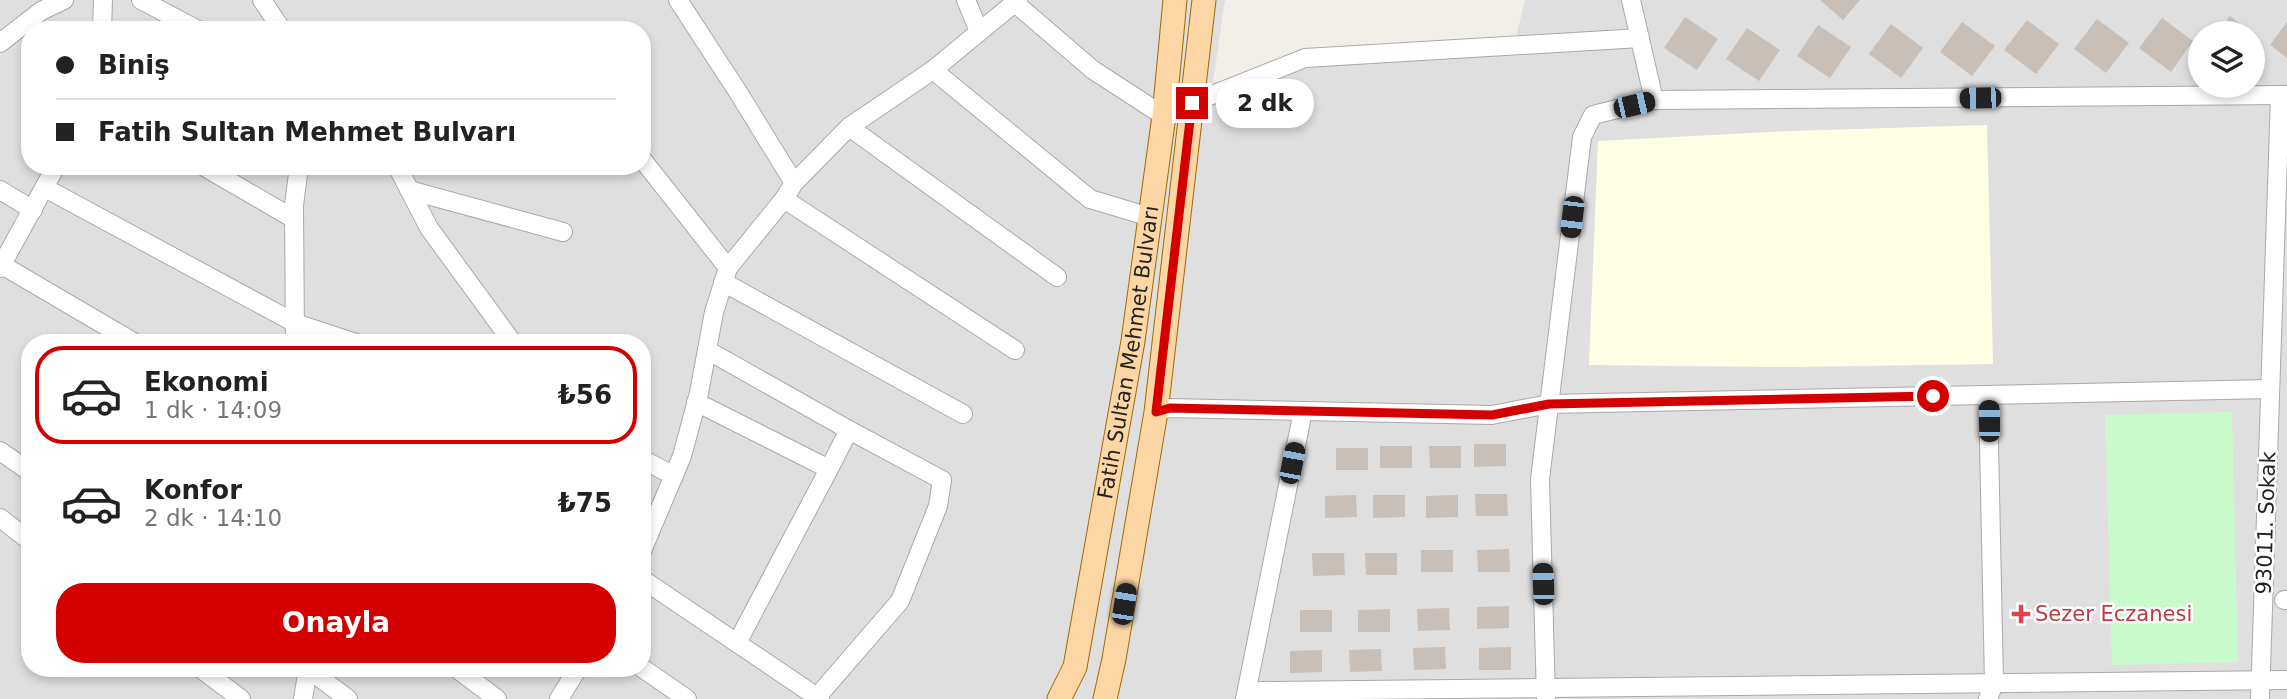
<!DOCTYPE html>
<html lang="tr">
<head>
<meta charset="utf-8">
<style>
  body { margin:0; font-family:"DejaVu Sans",sans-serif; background:#f6f6f6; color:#222; height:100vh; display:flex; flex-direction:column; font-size:26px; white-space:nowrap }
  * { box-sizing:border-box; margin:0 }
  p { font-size:23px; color:#767676 }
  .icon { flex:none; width:38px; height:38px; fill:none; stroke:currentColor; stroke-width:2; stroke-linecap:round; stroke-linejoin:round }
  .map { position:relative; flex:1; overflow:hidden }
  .panel { position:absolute; left:21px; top:334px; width:630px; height:343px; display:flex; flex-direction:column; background:#fff; border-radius:28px; box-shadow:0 4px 10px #0003 }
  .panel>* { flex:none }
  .banner { position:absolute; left:21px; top:21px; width:630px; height:154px; border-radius:28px; box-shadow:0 4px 10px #0003; display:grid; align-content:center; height:154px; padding:0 35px; background:#fff }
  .buttons { position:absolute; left:2188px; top:21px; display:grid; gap:14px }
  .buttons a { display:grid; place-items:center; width:77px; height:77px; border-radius:50%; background:#fff; box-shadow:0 4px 10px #0003; font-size:35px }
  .end { position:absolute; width:32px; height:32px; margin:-16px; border:9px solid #d40000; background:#fff; box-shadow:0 0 0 4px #fff }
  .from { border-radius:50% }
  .bubble { position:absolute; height:49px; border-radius:24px; background:#fff; box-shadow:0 4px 10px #0003; font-size:23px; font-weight:600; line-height:49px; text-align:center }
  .car { position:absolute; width:21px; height:42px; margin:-21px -10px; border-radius:9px; box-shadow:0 0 5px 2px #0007; background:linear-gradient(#222 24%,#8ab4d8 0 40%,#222 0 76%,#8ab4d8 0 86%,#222 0) }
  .banner b { display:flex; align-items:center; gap:24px; height:66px; font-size:26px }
  .banner b+b { border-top:2px solid #e0e0e0 }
  .banner i { width:18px; height:18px; background:#222 }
  ul { padding:12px 0 0; list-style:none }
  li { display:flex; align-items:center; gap:21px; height:98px; margin:0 14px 10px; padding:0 21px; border:4px solid transparent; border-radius:28px }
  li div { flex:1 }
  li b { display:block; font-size:26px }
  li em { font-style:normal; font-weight:600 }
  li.on { border-color:#d40000 }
  li>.icon { width:63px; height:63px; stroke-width:1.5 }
  .button { display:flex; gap:14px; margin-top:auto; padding:14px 35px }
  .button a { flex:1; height:80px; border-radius:28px; background:#d40000; color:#fff; font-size:28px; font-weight:600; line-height:80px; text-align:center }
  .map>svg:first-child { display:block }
</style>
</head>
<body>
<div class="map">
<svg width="2287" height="699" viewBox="0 0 2287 699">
  <rect width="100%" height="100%" fill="#f2efe9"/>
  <path fill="#e0dfdf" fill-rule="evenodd" d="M0 0H1225L1213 82 1516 37 1525 0H2287V699H0ZM30 30H642V166H30ZM2200 33H2252V86H2200ZM30 343H642V668H30Z"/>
  <path fill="#ffffe5" d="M1987 125 1993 364 1791 367 1589 365 1598 141 1791 131Z"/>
  <path fill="#c8facc" d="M2232 412 2238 662 2112 665 2105 415Z"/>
  <g fill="#c7bfb8">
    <path d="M1820 0H1860L1843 20Z"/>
    <path d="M2230 16 2252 33H2217Z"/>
    <path d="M1685 17 1718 39 1697 70 1664 48Z"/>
    <path d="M2162 18 2193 41 2171 72 2139 48Z"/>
    <path d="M2097 19 2129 43 2106 73 2074 49Z"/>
    <path d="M2027 20 2059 44 2036 74 2004 50Z"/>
    <path d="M1962 22 1995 46 1972 76 1940 52Z"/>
    <path d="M2287 22V58L2270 45Z"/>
    <path d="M1891 24 1923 48 1901 78 1869 54Z"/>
    <path d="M1818 25 1851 47 1830 78 1797 56Z"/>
    <path d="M1747 28 1780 50 1759 81 1726 59Z"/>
    <path d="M1474 444H1506V466L1474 467Z"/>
    <rect x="1380" y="446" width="32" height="22"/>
    <path d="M1429 446H1461V468H1430Z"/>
    <rect x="1336" y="448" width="32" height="22"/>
    <path d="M1475 494H1507L1508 516H1476Z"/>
    <path d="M1356 495 1357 517 1325 518V496Z"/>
    <path d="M1373 495H1405V517L1373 518Z"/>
    <path d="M1458 495V517L1426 518V496Z"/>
    <path d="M1509 549 1510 572H1478L1477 550Z"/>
    <rect x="1421" y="550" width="32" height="22"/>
    <path d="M1312 553H1344L1345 575 1313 576Z"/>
    <path d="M1365 553H1397V575H1366Z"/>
    <path d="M1509 606V628L1477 629V607Z"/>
    <path d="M1449 608 1450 630 1418 631 1417 609Z"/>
    <path d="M1390 609V632H1358V610Z"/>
    <rect x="1300" y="610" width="32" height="22"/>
    <path d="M1445 647 1446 669 1414 670 1413 648Z"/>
    <path d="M1511 647V670H1479V648Z"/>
    <path d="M1381 649 1382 671 1350 672 1349 650Z"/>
    <path d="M1322 650V672L1290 673V651Z"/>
  </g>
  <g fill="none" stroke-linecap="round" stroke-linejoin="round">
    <g stroke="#a9a9a9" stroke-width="20">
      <g id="minor">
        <path d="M141 0 198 30"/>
        <path d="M262 0 282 30"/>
        <path d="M678 0 738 92 794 183"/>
        <path d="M966 0 979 31"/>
        <path d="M1631 0 1654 100"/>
        <path d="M1015 3 1093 70 1164 116"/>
        <path d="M102 30 103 0"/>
        <path d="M0 43 41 11 64 0"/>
        <path d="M933 70 1090 199 1150 217"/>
        <path d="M1192 103 1305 58 1640 38"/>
        <path d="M849 127 1057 277"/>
        <path d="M642 159 728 268"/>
        <path d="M203 166 294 219"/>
        <path d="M397 166 429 228 513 343"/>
        <path d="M45 188 295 323 356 343"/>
        <path d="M0 190 33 210"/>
        <path d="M409 190 563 232"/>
        <path d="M784 199 1015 350"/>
        <path d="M2 265 135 343"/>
        <path d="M0 268 56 166"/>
        <path d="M723 282 963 414"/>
        <path d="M295 343 294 205 299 166"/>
        <path d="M707 350 849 430 942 480 938 506 900 601 817 697"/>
        <path d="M696 402 829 469 849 430"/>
        <path d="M1156 412 1169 408 1492 415 1549 404 2270 389"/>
        <path d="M0 451 30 472"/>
        <path d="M642 459 674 476"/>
        <path d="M0 518 30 541"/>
        <path d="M642 551 682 456 699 393 714 312 728 268 784 199 794 183 849 127 933 70 1018 0"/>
        <path d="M642 579 820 699"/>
        <path d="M2284 600H2287"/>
        <path d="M737 643 829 469"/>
        <path d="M200 668 241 699"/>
        <path d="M307 668 348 699"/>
        <path d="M456 668 497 699"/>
        <path d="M642 668 687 699"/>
        <path d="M303 699 308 668"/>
        <path d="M559 699 578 668"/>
        <path d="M1245 699 1303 411"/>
        <path d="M1249 699 1260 691 2287 680"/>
        <path d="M1546 699 1540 479 1582 137 1593 115 1654 100 2287 95"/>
        <path d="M1988 699 1994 683 1988 395"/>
        <path d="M2260 699 2280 95"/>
      </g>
    </g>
    <g stroke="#a06b00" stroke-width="25">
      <g id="major">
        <path id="s1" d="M1059 699 1075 667 1133 341 1164 116 1175 0"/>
        <path d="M1105 699 1114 659 1156 412 1204 0"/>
      </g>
    </g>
    <use href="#minor" stroke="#fff" stroke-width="18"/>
    <use href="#major" stroke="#fcd6a4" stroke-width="23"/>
  </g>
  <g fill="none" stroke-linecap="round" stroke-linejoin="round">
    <path stroke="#d40000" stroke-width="9" d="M1192 103 1156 412 1170 408 1492 415 1549 404 1933 396"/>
  </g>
  <path fill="#e0444e" stroke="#fff" stroke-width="2.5" d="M2017.5 603.5h7v7h7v7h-7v7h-7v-7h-7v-7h7z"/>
  <g text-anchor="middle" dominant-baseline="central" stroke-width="5" stroke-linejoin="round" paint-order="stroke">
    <g font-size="21" fill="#222" stroke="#fff">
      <text stroke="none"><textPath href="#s1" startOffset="355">Fatih Sultan Mehmet Bulvarı</textPath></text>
      <text transform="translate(2266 523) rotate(-88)">93011. Sokak</text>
    </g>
    <g font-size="21" fill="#be3a42" stroke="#fff" text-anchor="start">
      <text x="2035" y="614">Sezer Eczanesi</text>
    </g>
  </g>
</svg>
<div class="buttons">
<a><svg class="icon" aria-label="layers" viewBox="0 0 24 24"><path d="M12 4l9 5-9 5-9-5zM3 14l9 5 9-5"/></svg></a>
</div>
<i class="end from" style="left:1933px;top:396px"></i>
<i class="end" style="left:1192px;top:103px"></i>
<div class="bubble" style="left:1216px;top:79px;width:98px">2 dk</div>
<i class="car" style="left:1980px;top:98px;rotate:269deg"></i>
<i class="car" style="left:1634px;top:105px;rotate:77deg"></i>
<i class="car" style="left:1572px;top:217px;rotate:187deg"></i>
<i class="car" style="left:1989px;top:421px;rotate:359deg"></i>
<i class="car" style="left:1292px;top:463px;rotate:11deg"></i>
<i class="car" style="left:1543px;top:584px;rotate:358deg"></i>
<i class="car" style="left:1124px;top:604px;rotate:9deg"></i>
<div class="banner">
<b><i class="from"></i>Biniş</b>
<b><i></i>Fatih Sultan Mehmet Bulvarı</b>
</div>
<section class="panel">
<ul>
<li class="on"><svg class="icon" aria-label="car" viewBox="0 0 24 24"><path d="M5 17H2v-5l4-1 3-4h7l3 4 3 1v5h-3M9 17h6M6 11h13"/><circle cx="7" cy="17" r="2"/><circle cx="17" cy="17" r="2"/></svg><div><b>Ekonomi</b><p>1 dk · 14:09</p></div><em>₺56</em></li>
<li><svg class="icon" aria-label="car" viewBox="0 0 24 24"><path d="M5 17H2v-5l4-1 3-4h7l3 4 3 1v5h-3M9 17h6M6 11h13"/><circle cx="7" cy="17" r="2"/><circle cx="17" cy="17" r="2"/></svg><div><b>Konfor</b><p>2 dk · 14:10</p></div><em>₺75</em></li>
</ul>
<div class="button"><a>Onayla</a></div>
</section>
</div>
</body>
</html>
